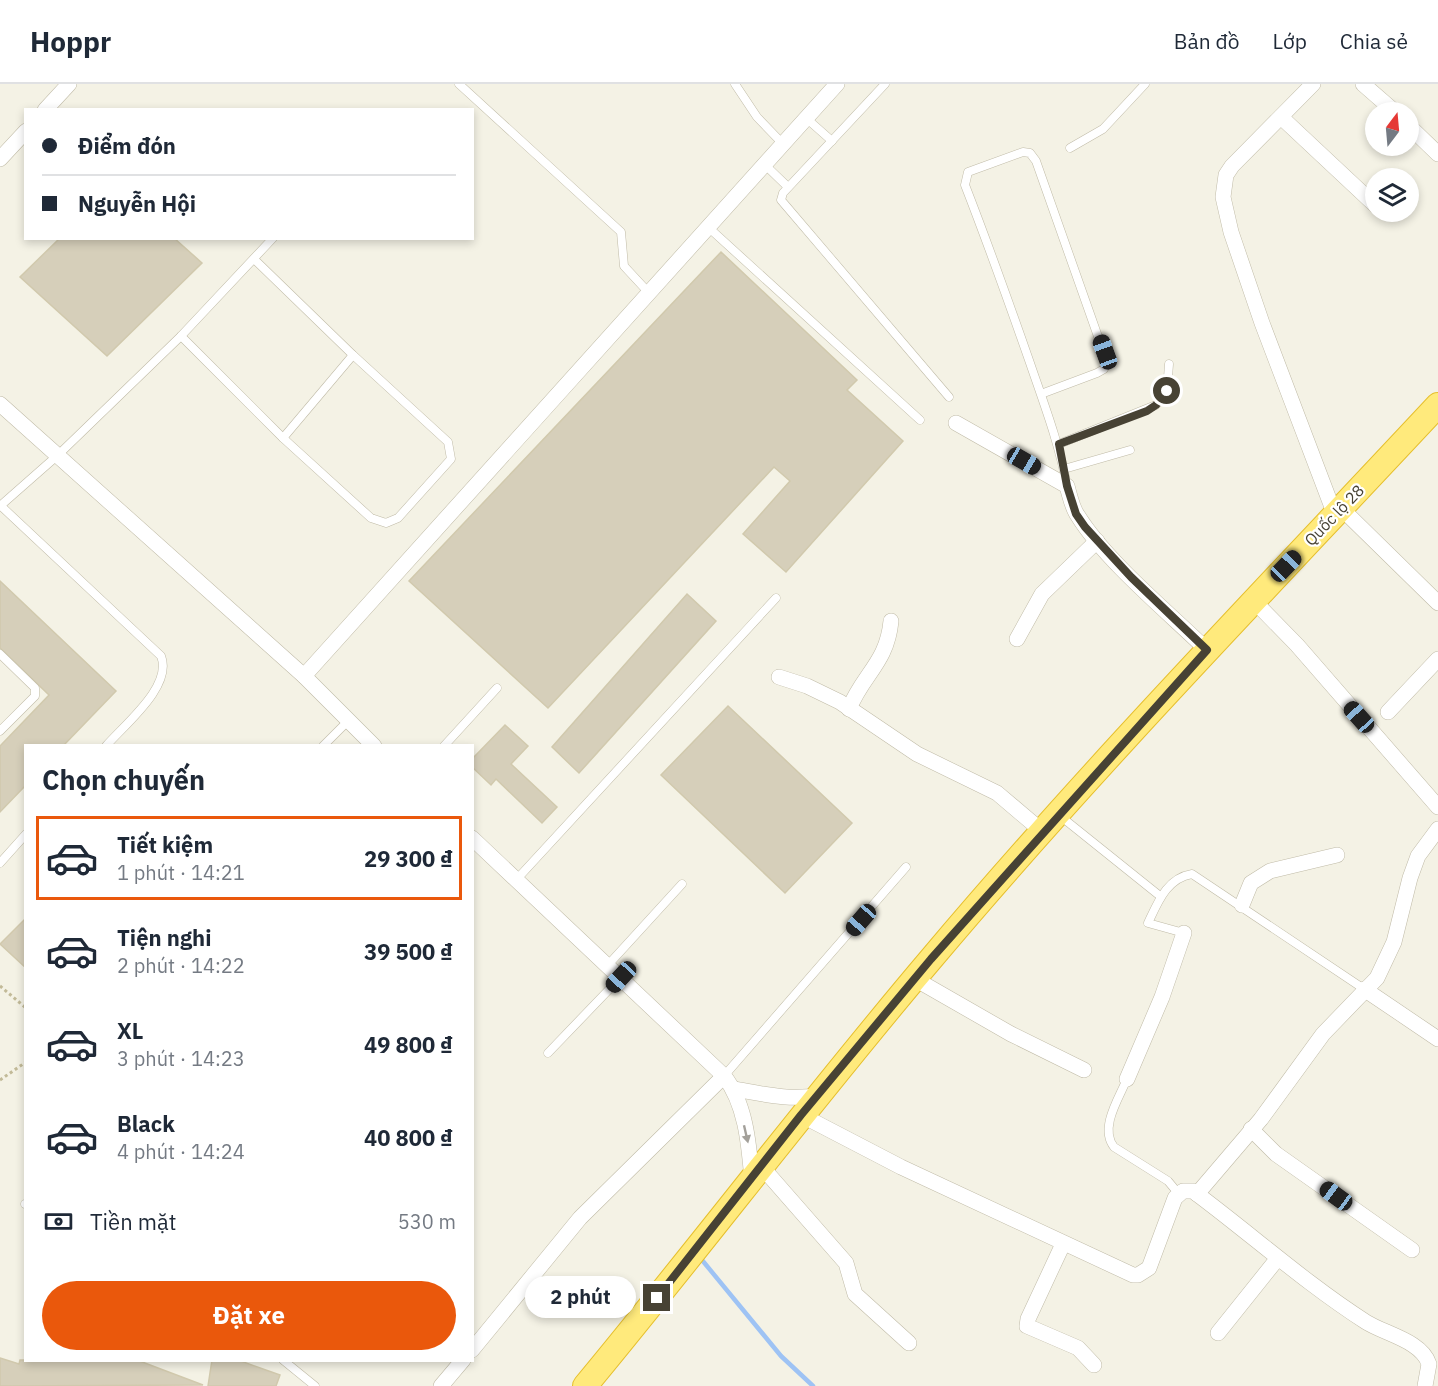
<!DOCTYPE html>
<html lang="vi">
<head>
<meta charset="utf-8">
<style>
  body { margin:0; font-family:"IBM Plex Sans",sans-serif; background:#f2f2f3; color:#1f2937; height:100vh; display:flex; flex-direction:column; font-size:22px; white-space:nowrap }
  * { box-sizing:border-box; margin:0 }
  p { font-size:20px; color:#747a83 }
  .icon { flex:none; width:33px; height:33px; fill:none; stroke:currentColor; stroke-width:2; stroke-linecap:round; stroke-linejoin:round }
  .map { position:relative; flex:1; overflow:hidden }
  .sheet { position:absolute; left:24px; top:660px; width:450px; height:618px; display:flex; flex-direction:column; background:#fff; border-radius:0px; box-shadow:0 3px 9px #0003 }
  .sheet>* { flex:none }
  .banner { position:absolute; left:24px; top:24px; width:450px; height:132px; border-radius:0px; box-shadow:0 3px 9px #0003; display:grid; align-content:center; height:132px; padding:0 18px; background:#fff }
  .needle { width:39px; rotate:16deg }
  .buttons { position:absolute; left:1365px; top:18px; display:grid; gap:12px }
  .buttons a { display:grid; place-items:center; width:54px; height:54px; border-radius:50%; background:#fff; box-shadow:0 3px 9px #0003; font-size:30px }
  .end { position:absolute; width:27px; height:27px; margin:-14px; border:8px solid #474234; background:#fff; box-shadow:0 0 0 3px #fff }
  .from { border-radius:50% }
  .bubble { position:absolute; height:42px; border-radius:21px; background:#fff; box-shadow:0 3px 9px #0003; font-size:20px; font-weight:800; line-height:42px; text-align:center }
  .car { position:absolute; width:18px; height:36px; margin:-18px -9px; border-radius:8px; box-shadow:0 0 4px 2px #0007; background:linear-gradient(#222 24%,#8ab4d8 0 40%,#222 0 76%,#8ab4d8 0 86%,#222 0) }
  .banner b { display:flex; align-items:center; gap:21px; height:57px; font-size:22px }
  .banner b+b { border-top:2px solid #e0e1e3 }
  .banner i { width:15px; height:15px; background:#1f2937 }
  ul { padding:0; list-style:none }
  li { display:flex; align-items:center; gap:18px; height:84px; margin:0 12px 9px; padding:0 6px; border:3px solid transparent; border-radius:0px }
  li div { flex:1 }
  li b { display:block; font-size:22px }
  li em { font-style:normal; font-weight:800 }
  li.active { border-color:#ea580c }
  li>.icon { width:54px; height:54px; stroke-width:1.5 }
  h2 { padding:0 18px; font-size:27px; line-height:72px }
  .pay { display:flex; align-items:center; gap:15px; height:66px; padding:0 18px; font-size:22px }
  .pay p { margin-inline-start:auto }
  .cta { display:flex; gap:12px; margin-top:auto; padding:12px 18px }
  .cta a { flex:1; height:69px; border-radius:36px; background:#ea580c; color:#fff; font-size:24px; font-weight:800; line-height:69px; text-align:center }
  header { display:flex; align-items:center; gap:36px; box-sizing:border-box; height:84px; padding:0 30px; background:#fff; border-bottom:2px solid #e0e1e3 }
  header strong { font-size:28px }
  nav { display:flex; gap:33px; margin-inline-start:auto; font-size:21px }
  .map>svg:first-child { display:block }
</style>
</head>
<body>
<header>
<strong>Hoppr</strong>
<nav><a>Bản đồ</a><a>Lớp</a><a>Chia sẻ</a></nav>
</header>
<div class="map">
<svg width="1438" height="1302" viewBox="0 0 1438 1302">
  <rect width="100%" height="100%" fill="#f4f2e5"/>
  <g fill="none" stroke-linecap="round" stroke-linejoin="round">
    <path stroke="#9ec3f4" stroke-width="4.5" d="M702 1176 781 1272 813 1302"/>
  </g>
  <g fill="#d6cfba" stroke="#d1c9ad" stroke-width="1.5">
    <path d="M60 154H174L202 179 107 272 20 193Z"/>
    <path d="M721 168 857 296 847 306 903 357 786 488 743 450 790 397 774 383 548 624 409 497Z"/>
    <path d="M0 497 116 607 63 662H26V701L0 728V662L49 611 0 564Z"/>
    <path d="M687 510 716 537 579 689 552 663Z"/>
    <path d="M728 622 852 739 785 809 661 691Z"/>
    <path d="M505 641 528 662 511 680 557 723 542 739 496 695 491 701 472 683V675Z"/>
    <path d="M26 834V884L0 860Z"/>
    <path d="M0 1274 19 1280 20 1276H137L203 1301 0 1302Z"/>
    <path d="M212 1276H238L280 1291 276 1302H208Z"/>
  </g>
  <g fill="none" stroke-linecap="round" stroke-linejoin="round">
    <g stroke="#c0bba7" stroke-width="9">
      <g id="service">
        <path d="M459 0 621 148 624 182 649 209"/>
        <path d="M735 0 757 33 782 59"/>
        <path d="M885 0 783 109 781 116 949 313"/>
        <path d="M806 34 832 57"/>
        <path d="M1070 64 1103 45 1145 0"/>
        <path d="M764 80 788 103"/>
        <path d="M708 143 920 336"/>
        <path d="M181 252 283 354 371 434 386 439 398 434 451 375 448 358 353 271 254 175"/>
        <path d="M1041 310 1097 289 1104 285 1107 278 1036 77 1030 69 1023 68 968 88 965 101C988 160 1009 219 1030 279 1044 320 1059 359 1067 402"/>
        <path d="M283 354 353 271"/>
        <path d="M1059 360 1156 321 1167 307 1169 280"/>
        <path d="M1064 385 1130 366"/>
        <path d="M0 422 58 371 181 252 273 154"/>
        <path d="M1 422 161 572C173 602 125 640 106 662"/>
        <path d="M0 570 35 604V612L0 647"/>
        <path d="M323 662 348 637"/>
        <path d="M444 662 497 604"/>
        <path d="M1059 731 1160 812"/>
        <path d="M0 779 26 750"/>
        <path d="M517 795 776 514"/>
        <path d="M1184 849 1148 839C1158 818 1167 794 1192 790L1364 905"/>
        <path d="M608 881 682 800"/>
        <path d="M548 969 621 893"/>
        <path d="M724 992 906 783"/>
        <path d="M1127 995C1119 1014 1099 1044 1114 1063L1168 1097 1178 1109"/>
        <path d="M25 1120H26"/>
        <path d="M283 1276 315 1302"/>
      </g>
    </g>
    <g stroke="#c0bba7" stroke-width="16">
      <g id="minor">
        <path d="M1313 0 1232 82 1226 91 1223 113 1231 148 1262 239 1335 431"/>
        <path d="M1363 0 1395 28"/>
        <path d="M45 26 69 0"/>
        <path d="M1281 33 1375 121"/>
        <path d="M1408 41 1438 70"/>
        <path d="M0 75 26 47"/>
        <path d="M0 320 304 592 374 662"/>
        <path d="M956 339 1067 402C1070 412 1072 424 1078 432 1106 477 1168 528 1207 566"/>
        <path d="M1341 424 1438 519"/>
        <path d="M1253 516 1297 561 1438 723"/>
        <path d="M1017 555 1042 510 1097 457"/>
        <path d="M304 592 837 0"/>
        <path d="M779 593 807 602 840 618 917 670 997 709 1043 748"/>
        <path d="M849 625C863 590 887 579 891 537"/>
        <path d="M1388 628 1438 575"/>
        <path d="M472 754 724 992C746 1020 749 1061 752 1096"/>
        <path d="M1242 821 1251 799 1270 787 1337 771"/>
        <path d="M915 895 1011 950 1084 986"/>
        <path d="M1364 905 1438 955"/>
        <path d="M1127 995 1162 913 1184 849"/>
        <path d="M734 1005C763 1010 791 1017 820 1011"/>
        <path d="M801 1031 901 1083 1133 1191H1138L1149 1184 1175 1114 1183 1107H1193C1251 1150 1305 1199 1366 1238 1385 1250 1422 1257 1429 1280L1425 1302"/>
        <path d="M1251 1045 1276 1070 1412 1166"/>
        <path d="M762 1083 846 1179 855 1210 909 1259"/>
        <path d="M1197 1110 1261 1035 1323 950 1377 894 1394 858 1410 794 1418 772 1438 745"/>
        <path d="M1063 1160 1028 1235 1027 1242 1078 1264 1094 1281"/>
        <path d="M1218 1249 1278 1174"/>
        <path d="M472 1266 580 1134 724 992"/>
        <path d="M441 1302 463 1276"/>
      </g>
    </g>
    <g stroke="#e6bf2d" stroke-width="26">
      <path id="trunk" d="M585 1302C702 1161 812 1015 931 875 1092 684 1267 504 1438 321"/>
    </g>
    <g stroke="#c2ba98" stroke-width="3" stroke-dasharray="3 3" stroke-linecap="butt">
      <path d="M0 902 26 924"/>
      <path d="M0 996 26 978"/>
    </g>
    <use href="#service" stroke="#fff" stroke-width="8"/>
    <use href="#minor" stroke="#fff" stroke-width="15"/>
    <use href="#trunk" stroke="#ffea7c" stroke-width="24"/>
  </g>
  <defs><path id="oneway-solid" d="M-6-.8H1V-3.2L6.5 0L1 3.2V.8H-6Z" transform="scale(1.5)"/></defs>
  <use fill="#a3a09a" href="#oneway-solid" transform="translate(746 1050) rotate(77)"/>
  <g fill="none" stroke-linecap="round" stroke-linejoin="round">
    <path stroke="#474234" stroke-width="8" d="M657 1214 801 1031 931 875 1207 566 1131 493 1085 443 1076 430 1067 402 1059 360 1147 327 1156 321 1167 307"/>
  </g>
  <g text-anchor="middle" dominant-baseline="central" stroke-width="4.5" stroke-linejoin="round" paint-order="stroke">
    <g font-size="16" fill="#474234" stroke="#fff">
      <text transform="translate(1334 431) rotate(-46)">Quốc lộ 28</text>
    </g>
  </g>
</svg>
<div class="buttons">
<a><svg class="needle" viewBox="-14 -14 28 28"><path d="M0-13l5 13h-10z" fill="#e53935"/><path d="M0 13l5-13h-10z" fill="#747a83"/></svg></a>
<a><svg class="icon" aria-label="layers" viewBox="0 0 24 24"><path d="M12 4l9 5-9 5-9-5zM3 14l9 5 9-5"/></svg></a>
</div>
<i class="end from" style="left:1167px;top:307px"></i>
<i class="end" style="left:657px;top:1214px"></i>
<div class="bubble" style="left:525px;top:1192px;width:111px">2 phút</div>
<i class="car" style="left:1105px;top:268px;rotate:340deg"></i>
<i class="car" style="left:1024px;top:377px;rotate:120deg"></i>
<i class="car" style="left:1286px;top:482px;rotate:44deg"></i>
<i class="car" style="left:1359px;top:633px;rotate:318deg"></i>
<i class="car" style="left:861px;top:836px;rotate:221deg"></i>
<i class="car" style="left:621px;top:893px;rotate:223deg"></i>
<i class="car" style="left:1336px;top:1112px;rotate:306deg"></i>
<div class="banner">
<b><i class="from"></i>Điểm đón</b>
<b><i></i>Nguyễn Hội</b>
</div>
<section class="sheet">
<h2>Chọn chuyến</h2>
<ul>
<li class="active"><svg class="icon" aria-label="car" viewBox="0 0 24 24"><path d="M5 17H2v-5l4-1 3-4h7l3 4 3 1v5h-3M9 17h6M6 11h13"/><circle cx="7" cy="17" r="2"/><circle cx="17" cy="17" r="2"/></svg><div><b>Tiết kiệm</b><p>1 phút · 14:21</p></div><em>29 300 ₫</em></li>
<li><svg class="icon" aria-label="car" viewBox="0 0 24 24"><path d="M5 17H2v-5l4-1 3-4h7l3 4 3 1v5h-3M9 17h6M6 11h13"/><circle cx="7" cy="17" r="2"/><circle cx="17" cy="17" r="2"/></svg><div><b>Tiện nghi</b><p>2 phút · 14:22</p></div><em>39 500 ₫</em></li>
<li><svg class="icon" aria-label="car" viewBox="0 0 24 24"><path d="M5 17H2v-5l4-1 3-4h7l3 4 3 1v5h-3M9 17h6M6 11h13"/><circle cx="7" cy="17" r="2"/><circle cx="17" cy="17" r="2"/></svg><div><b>XL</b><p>3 phút · 14:23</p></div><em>49 800 ₫</em></li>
<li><svg class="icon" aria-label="car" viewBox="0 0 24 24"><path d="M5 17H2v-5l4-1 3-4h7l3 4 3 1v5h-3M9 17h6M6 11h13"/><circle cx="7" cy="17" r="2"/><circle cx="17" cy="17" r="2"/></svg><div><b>Black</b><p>4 phút · 14:24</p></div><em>40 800 ₫</em></li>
</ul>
<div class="pay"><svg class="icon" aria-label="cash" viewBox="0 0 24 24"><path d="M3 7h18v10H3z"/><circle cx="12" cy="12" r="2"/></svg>Tiền mặt<p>530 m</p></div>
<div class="cta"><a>Đặt xe</a></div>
</section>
</div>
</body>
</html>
